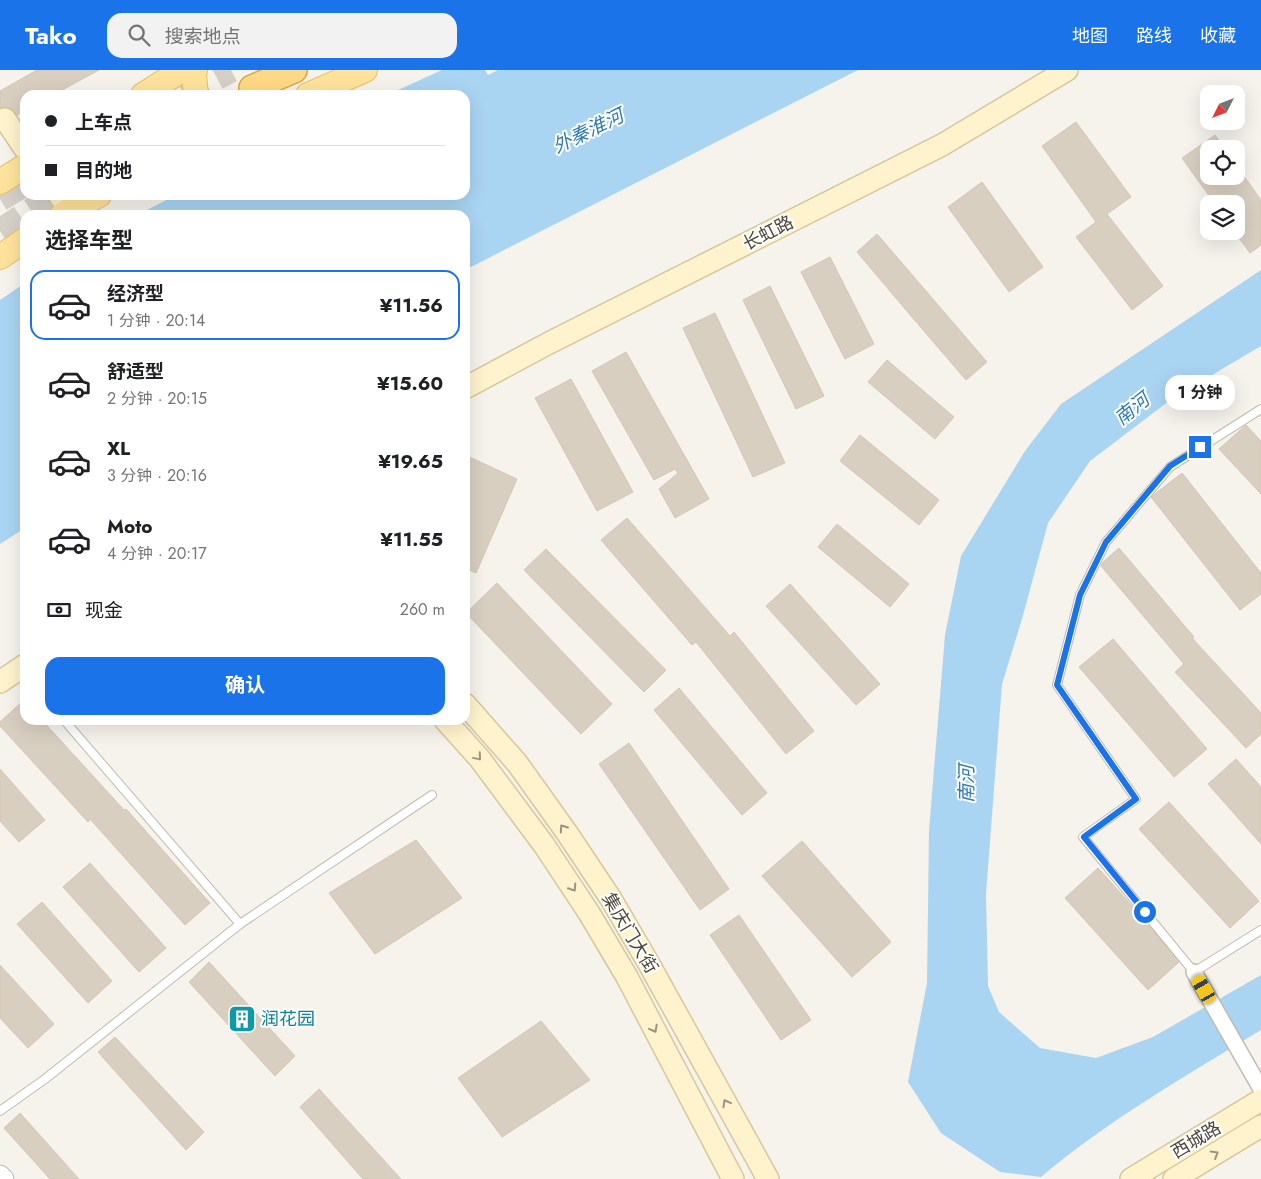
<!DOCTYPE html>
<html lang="zh">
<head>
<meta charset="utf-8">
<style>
  body { margin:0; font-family:Jost,"Noto Sans SC",sans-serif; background:#f2f2f2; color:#202124; height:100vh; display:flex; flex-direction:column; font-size:19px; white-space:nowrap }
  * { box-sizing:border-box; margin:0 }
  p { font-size:16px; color:#757577 }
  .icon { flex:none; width:28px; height:28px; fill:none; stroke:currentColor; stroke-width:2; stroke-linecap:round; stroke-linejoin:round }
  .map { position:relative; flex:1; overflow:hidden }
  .panel { position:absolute; left:20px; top:140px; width:450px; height:515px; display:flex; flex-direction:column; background:#fff; border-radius:15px; box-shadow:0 5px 20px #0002 }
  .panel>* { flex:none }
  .banner { position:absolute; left:20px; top:20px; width:450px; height:110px; border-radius:15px; box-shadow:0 5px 20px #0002; display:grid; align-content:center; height:110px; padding:0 25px; background:#fff }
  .needle { width:32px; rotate:228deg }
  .fabs { position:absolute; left:1200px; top:15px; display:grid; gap:10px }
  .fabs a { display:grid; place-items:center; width:45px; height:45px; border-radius:10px; background:#fff; box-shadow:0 5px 20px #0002; font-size:25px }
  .end { position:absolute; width:22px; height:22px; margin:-11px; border:6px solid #1a73e8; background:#fff; box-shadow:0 0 0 2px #fff }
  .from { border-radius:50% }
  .bubble { position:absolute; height:35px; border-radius:15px; background:#fff; box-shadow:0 5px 20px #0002; font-size:16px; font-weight:700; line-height:35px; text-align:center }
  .car { position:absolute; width:15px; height:30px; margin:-15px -8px; border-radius:6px; box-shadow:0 0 4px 1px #0007; background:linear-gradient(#f5c518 24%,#345 0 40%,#f5c518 0 76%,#345 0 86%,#f5c518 0) }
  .banner b { display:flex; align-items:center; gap:18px; height:48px; font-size:19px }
  .banner b+b { border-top:1px solid #e0e0e0 }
  .banner i { width:12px; height:12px; background:#202124 }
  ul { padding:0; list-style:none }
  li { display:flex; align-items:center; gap:15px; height:70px; margin:0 10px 8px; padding:0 15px; border:2px solid transparent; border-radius:15px }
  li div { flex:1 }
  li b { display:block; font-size:19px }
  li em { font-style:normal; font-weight:700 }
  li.active { border-color:#1a73e8 }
  li>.icon { width:45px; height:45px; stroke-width:1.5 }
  h2 { padding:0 25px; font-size:22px; line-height:60px }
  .pay { display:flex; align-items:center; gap:12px; height:55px; padding:0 25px; font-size:19px }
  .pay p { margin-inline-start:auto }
  .cta { display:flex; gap:10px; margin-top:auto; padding:10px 25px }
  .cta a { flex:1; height:58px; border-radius:15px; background:#1a73e8; color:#fff; font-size:20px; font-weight:700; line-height:58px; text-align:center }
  header { display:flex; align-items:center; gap:30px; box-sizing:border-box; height:70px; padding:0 25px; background:#1a73e8; color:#fff }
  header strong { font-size:24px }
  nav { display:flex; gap:28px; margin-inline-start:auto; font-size:18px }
  .search { width:350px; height:45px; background:#f2f2f2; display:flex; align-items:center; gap:12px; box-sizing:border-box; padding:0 18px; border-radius:15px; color:#757577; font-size:19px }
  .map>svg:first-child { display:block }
</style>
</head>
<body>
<header>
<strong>Tako</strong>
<div class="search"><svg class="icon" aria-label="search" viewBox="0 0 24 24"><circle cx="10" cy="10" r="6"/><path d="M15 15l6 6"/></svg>搜索地点</div>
<nav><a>地图</a><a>路线</a><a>收藏</a></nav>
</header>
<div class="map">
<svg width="1261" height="1109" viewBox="0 0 1261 1109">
  <rect width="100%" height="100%" fill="#f6f3ec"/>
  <g fill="#a9d4f2">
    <path d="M442 0H485L488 5 498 0H858L465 200V145H137L176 125H465V25H387Z"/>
    <path d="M1261 200V276L1173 328 1090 391 1048 453 1022 549 1002 614 986 824 988 916 999 942 1040 978 1096 988 1153 967 1261 905V960C1186 1006 1108 1050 1041 1107L1000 1102 941 1063 908 1012 927 913 929 760 945 565 961 486 1025 381 1061 334Z"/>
    <path d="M25 213V458L0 474V230Z"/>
  </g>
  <g fill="#d8cfc1" stroke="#d3c7b4">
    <path d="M37 0H99L53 25H25V41L17 45 10 38 5 37 0 38V21Z"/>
    <path d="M1076 52 1131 127 1107 144 1163 216 1132 240 1076 167 1096 152 1042 76Z"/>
    <path d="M1215 65 1225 79H1209V106H1244L1261 130V175L1250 183 1236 164V134H1215L1182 88Z"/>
    <path d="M982 112 1043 197 1009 222 948 137Z"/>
    <path d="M877 164 987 292 966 310 918 254 920 251 917 253 857 182Z"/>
    <path d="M830 187 874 274 845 289 801 202Z"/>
    <path d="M770 216 824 326 796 339 743 230Z"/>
    <path d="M715 243 785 393 753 407 683 258Z"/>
    <path d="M626 282 709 429 675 448 659 419 678 403 675 399 654 410 592 301Z"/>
    <path d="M887 290 954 347 935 369 868 312Z"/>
    <path d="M571 309 633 422 597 441 535 328Z"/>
    <path d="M1246 355 1261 371V424L1219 379Z"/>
    <path d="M860 365 939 430 919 455 840 391Z"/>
    <path d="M465 385 517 409 476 503 465 498Z"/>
    <path d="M1182 403 1261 503V524L1240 540 1151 427Z"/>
    <path d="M627 448 730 566 734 562 814 661 786 684 696 572 692 575 601 470Z"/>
    <path d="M837 454 909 514 890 537 818 477Z"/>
    <path d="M1119 478 1194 567 1192 568 1261 643V664L1246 678 1175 602 1184 594 1101 496 1103 492Z"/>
    <path d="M546 479 666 600 644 622 524 500Z"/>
    <path d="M497 513 612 634 581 664 466 543Z"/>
    <path d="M790 514 880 614 856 635 766 536Z"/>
    <path d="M1113 569 1207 679 1174 707 1079 597Z"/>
    <path d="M679 618 767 723 742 745 654 640Z"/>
    <path d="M25 629V650H42L124 740 126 739 210 833 185 855 90 749 88 752 0 656V652Z"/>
    <path d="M629 673 729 819 700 840 599 694Z"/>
    <path d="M1236 689 1261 717V774L1208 714Z"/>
    <path d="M0 699 45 750 19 772 0 751Z"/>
    <path d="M1169 732 1259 831 1230 858 1139 759Z"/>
    <path d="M416 770 462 828 375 884 329 823Z"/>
    <path d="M802 771 891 872 852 907 762 806Z"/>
    <path d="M90 793 166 878 139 902 63 817Z"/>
    <path d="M1098 798 1142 847 1179 892 1148 920 1065 828Z"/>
    <path d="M42 832 112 911 88 933 17 854Z"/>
    <path d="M739 845 811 950 781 970 710 865Z"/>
    <path d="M209 892 295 986 275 1006 189 912Z"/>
    <path d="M0 895 54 954 28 978 0 948Z"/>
    <path d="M541 951 590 1010 502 1067 458 1008Z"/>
    <path d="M115 967 204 1062 186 1080 98 982Z"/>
    <path d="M319 1019 401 1109H363L300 1037Z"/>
    <path d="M20 1043 79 1109H50L4 1058Z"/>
  </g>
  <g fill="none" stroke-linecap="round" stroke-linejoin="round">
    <g stroke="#d4d0c8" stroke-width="25" stroke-dasharray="25 12" stroke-linecap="butt">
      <path d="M184 25 231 0"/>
      <path d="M0 129 25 114"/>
      <path d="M0 161 55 125"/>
    </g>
    <g stroke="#c2bbae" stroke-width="10">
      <g id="service">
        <path d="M1261 339 1170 397 1106 472 1080 525 1057 615 1136 729 1083 767 1194 902 1261 860"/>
        <path d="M64 650 240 854"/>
        <path d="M0 1041 45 1009 240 854 432 725"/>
      </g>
    </g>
    <g stroke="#c2bbae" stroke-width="18">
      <path id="minor" d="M1194 902 1261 1019"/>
    </g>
    <g stroke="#c2bbae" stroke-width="21">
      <path id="tertiary" d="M0 1105 4 1109"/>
    </g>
    <g stroke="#d6c79b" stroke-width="24">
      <g id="secondary">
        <path d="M5 49 25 79"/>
        <path d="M59 125 73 145"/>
        <path d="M465 318 549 273 942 75 1067 0"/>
        <path d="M0 612 25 595"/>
        <path d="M465 634 517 693 567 763 611 829 649 894 768 1109"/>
        <path d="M445 650 480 689 544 775 589 843 627 907 733 1109"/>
        <path d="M1131 1109 1261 1030"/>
        <path d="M1174 1109 1261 1056"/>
      </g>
    </g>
    <g stroke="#e6c16a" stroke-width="26">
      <g id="primary">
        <path d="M195 0 194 5 196 25"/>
        <path d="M143 25 182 0"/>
        <path d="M308 25 365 0"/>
        <path d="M0 112 25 96"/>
        <path d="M62 145 70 140 99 125"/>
        <path d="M0 187 25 170"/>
      </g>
    </g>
    <g stroke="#e0a43c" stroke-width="28">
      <path id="trunk" d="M252 18 294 0"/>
    </g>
    <use href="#service" stroke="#fff" stroke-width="8"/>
    <use href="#minor" stroke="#fff" stroke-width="15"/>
    <use href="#tertiary" stroke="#fff" stroke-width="19"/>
    <use href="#secondary" stroke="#fff3cd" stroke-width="21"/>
    <use href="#primary" stroke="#ffe39c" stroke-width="24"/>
    <use href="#trunk" stroke="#ffd985" stroke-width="25"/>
  </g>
  <defs><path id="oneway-chevron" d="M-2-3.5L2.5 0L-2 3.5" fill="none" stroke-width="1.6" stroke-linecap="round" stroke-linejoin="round" transform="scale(1.25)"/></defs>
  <g stroke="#9c937c">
    <use href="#oneway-chevron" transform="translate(478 687) rotate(50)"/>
    <use href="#oneway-chevron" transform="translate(563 758) rotate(-125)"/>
    <use href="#oneway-chevron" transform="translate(573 818) rotate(57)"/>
    <use href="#oneway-chevron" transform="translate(654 959) rotate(62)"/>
    <use href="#oneway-chevron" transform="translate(726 1033) rotate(-119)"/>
    <use href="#oneway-chevron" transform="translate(1215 1084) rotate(-31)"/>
  </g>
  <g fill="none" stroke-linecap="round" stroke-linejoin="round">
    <path stroke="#1a73e8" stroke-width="6" d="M1145 842 1084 767 1136 729 1057 615 1080 525 1106 472 1170 396 1200 377"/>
  </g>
  <defs>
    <g id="building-square" transform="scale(1.4375)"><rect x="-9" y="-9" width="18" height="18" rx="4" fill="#0f9aa8" stroke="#fff"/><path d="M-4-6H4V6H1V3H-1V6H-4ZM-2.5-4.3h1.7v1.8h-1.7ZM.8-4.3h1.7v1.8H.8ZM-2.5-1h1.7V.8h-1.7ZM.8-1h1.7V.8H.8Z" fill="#fff"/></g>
  </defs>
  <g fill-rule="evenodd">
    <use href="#building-square" x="242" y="949"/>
  </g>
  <g text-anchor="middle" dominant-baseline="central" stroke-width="4" stroke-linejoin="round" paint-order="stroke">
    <g font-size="18" fill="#4b4439" stroke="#fff">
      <text transform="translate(768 163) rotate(-27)">长虹路</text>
      <text transform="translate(630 863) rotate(59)">集庆门大街</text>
      <text transform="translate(1196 1070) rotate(-31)">西城路</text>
    </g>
    <g font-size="18" fill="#0d838f" stroke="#fff" text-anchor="start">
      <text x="261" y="949">润花园</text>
    </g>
    <g font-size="19" font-style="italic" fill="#2e7ab2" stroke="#fff">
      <text transform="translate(588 61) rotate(-26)">外秦淮河</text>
      <text transform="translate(1132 339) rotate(-39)">南河</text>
      <text transform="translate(966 714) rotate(-90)">南河</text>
    </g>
  </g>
</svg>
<div class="fabs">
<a><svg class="needle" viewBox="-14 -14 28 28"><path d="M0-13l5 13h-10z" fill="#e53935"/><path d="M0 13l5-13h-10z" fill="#757577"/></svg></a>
<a><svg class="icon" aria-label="locate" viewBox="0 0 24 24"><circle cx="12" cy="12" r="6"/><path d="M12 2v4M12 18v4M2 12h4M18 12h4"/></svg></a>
<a><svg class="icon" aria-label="layers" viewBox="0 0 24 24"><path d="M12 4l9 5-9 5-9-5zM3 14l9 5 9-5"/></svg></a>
</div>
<i class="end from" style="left:1145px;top:842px"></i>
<i class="end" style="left:1200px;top:377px"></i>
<div class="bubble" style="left:1165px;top:305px;width:70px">1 分钟</div>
<i class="car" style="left:1204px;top:919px;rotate:330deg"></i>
<div class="banner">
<b><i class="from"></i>上车点</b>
<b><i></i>目的地</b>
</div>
<section class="panel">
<h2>选择车型</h2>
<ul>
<li class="active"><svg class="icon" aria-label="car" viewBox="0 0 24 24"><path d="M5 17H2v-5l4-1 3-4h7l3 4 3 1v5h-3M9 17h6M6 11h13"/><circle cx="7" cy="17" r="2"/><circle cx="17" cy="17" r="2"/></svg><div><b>经济型</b><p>1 分钟 · 20:14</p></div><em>¥11.56</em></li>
<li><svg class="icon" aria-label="car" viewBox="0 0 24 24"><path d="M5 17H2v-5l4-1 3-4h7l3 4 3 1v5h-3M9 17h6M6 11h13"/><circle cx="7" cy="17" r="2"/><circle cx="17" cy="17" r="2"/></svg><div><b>舒适型</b><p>2 分钟 · 20:15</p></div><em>¥15.60</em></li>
<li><svg class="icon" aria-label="car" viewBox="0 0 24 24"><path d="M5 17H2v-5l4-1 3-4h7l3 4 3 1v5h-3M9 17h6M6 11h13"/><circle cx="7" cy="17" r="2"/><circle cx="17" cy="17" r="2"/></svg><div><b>XL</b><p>3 分钟 · 20:16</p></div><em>¥19.65</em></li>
<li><svg class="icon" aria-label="car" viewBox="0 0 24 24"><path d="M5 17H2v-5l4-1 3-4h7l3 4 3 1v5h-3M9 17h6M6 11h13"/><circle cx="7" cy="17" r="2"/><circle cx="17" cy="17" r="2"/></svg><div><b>Moto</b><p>4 分钟 · 20:17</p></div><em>¥11.55</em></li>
</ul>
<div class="pay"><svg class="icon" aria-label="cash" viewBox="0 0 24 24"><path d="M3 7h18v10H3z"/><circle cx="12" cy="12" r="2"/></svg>现金<p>260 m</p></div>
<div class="cta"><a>确认</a></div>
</section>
</div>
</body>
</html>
